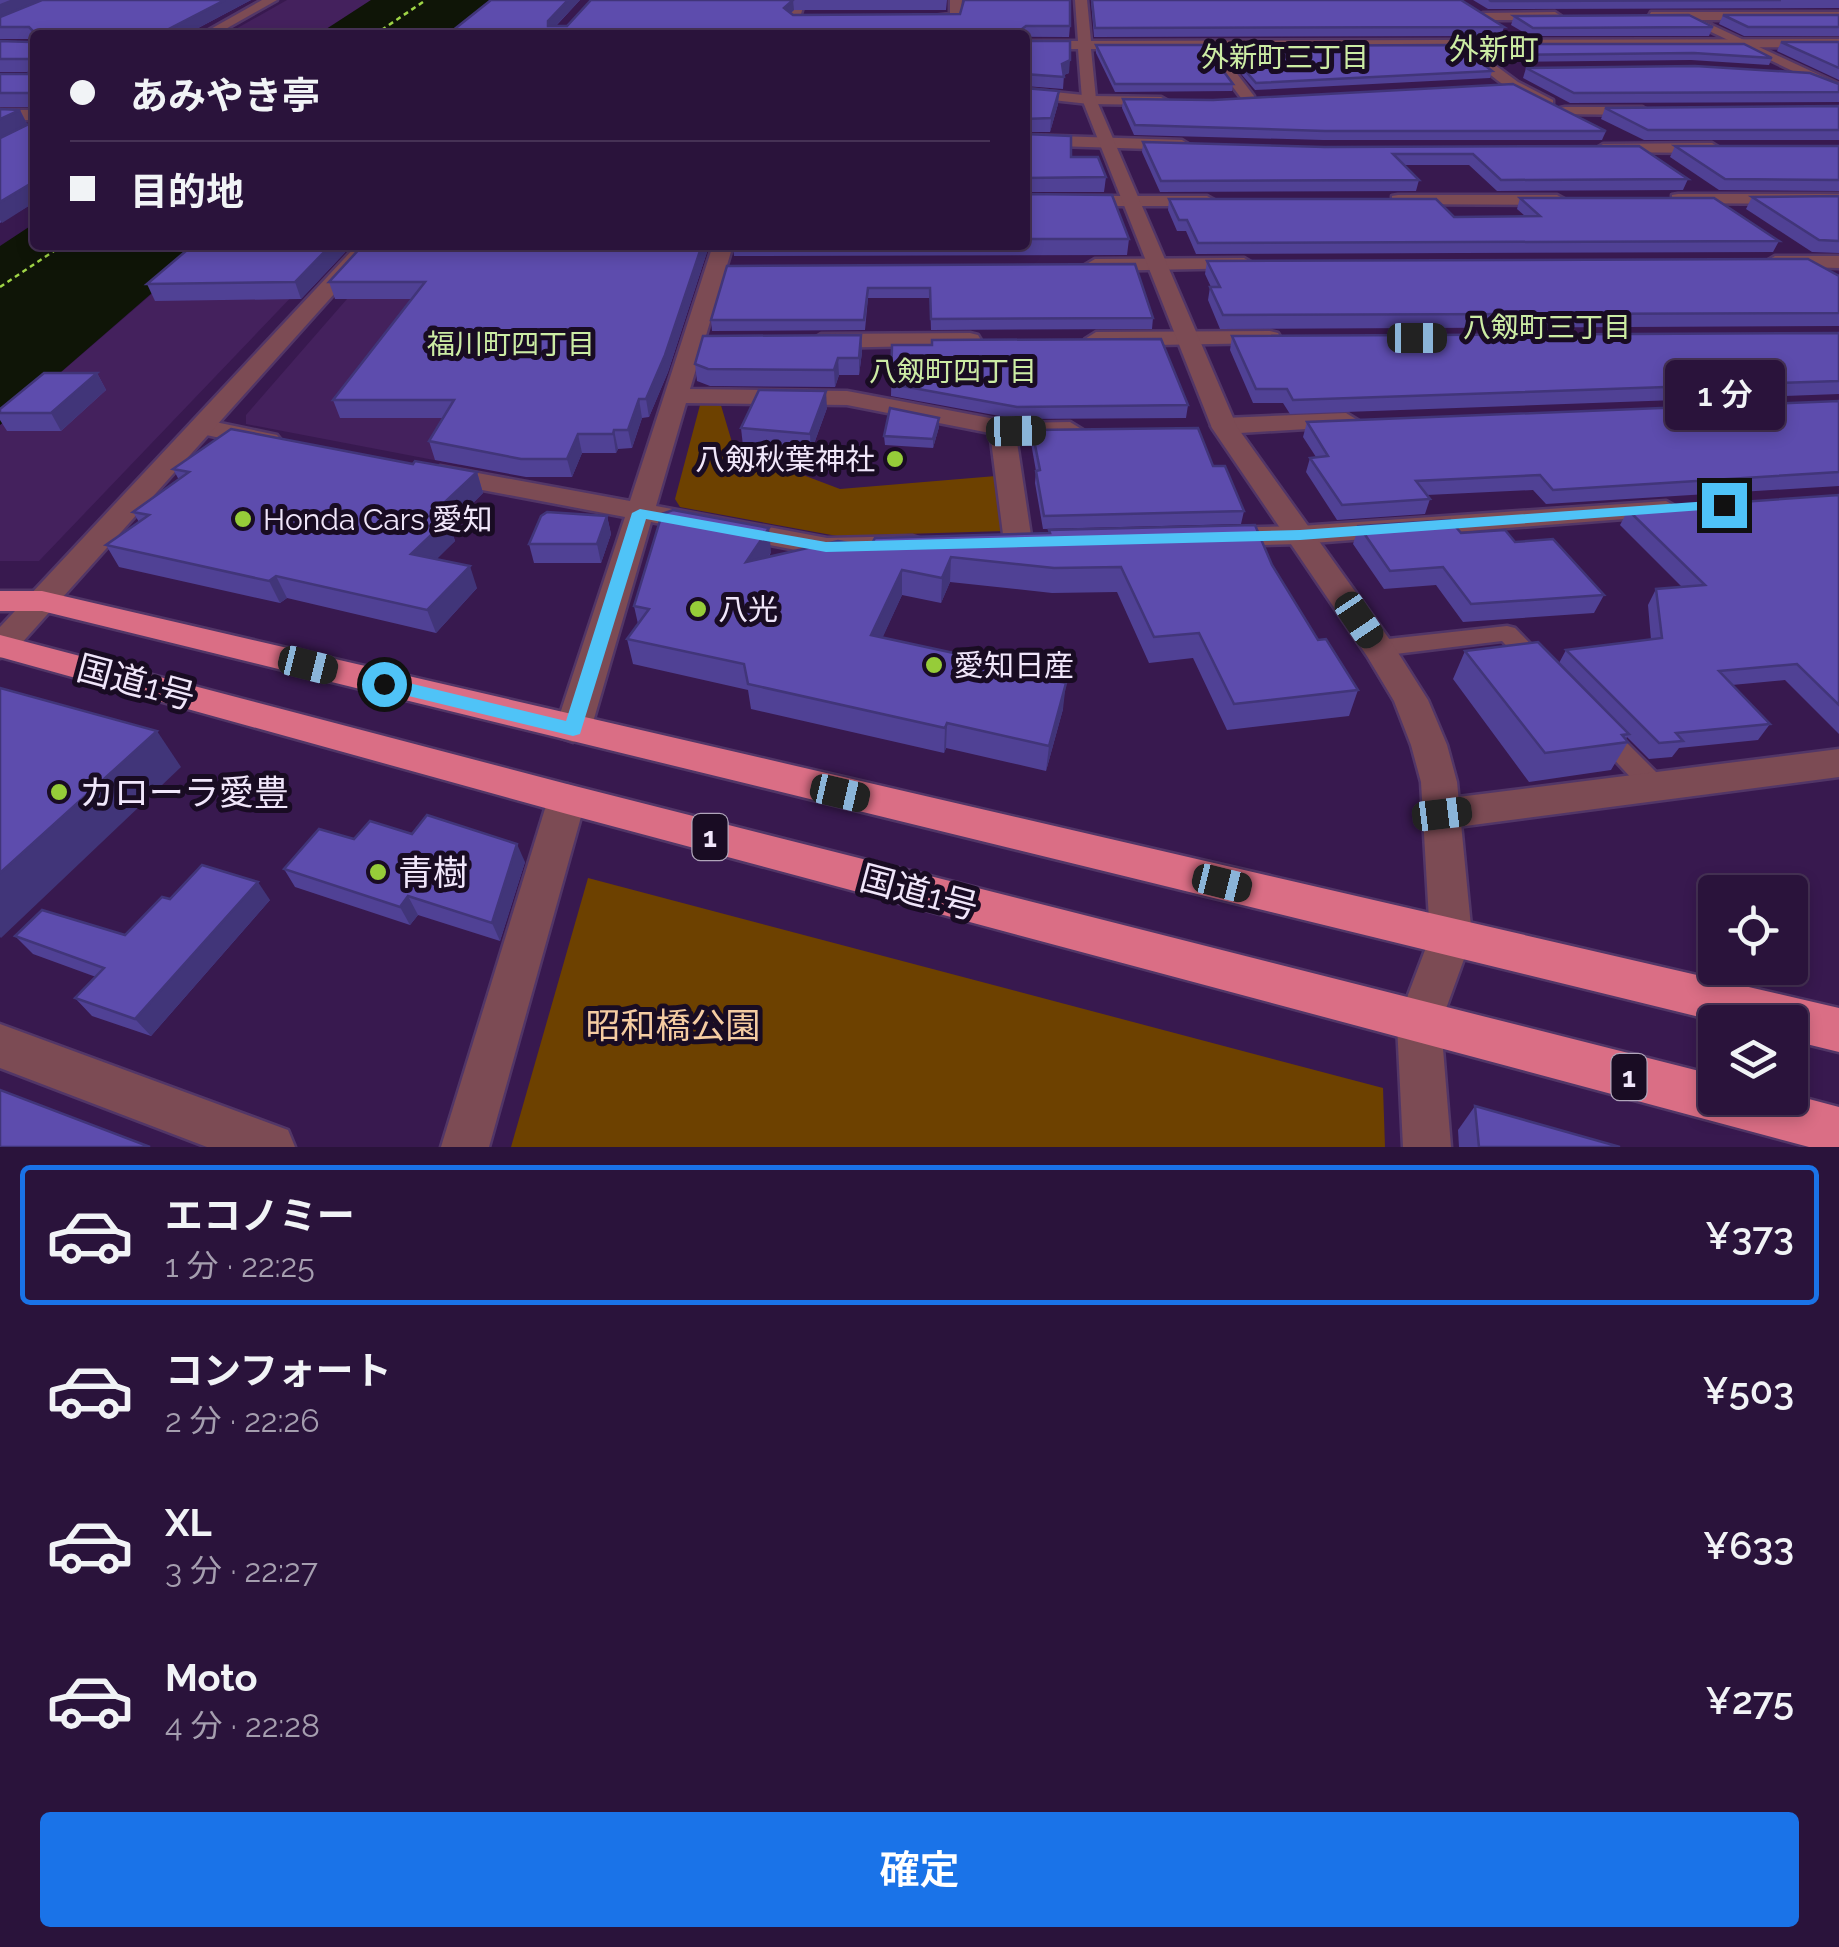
<!DOCTYPE html>
<html lang="ja">
<head>
<meta charset="utf-8">
<style>
  body { margin:0; font-family:Raleway,"Noto Sans JP",sans-serif; background:#362046; color:#f1f3f6; height:100vh; display:flex; flex-direction:column; font-size:38px; white-space:nowrap }
  * { box-sizing:border-box; margin:0 }
  p { font-size:32px; color:#a59eaf }
  .icon { flex:none; width:55px; height:55px; fill:none; stroke:currentColor; stroke-width:2; stroke-linecap:round; stroke-linejoin:round }
  .map { position:relative; height:1147px; overflow:hidden }
  .sheet { display:flex; flex-direction:column; background:#2a133b; flex:1 }
  .sheet>* { flex:none }
  .banner { position:absolute; left:30px; top:30px; width:1000px; height:220px; border-radius:10px; box-shadow:0 5px 15px #0003,0 0 0 2px #463255; display:grid; align-content:center; height:220px; padding:0 40px; background:#2a133b }
  .fabs { position:absolute; left:1698px; top:875px; display:grid; gap:20px }
  .fabs a { display:grid; place-items:center; width:110px; height:110px; border-radius:10px; background:#2a133b; box-shadow:0 5px 15px #0003,0 0 0 2px #463255; font-size:50px }
  .end { position:absolute; width:45px; height:45px; margin:-22px; border:12px solid #4fc3f7; background:#111; box-shadow:0 0 0 5px #111 }
  .from { border-radius:50% }
  .bubble { position:absolute; height:70px; border-radius:10px; background:#2a133b; box-shadow:0 5px 15px #0003,0 0 0 2px #463255; font-size:32px; font-weight:600; line-height:70px; text-align:center }
  .car { position:absolute; width:30px; height:60px; margin:-30px -15px; border-radius:12px; box-shadow:0 0 8px 2px #0007; background:linear-gradient(#222 24%,#8ab4d8 0 40%,#222 0 76%,#8ab4d8 0 86%,#222 0) }
  .banner b { display:flex; align-items:center; gap:35px; height:95px; font-size:38px }
  .banner b+b { border-top:2px solid #463255 }
  .banner i { width:25px; height:25px; background:#f1f3f6 }
  ul { padding:18px 0 0; list-style:none }
  li { display:flex; align-items:center; gap:30px; height:140px; margin:0 20px 15px; padding:0 20px; border:5px solid transparent; border-radius:10px }
  li div { flex:1 }
  li b { display:block; font-size:38px }
  li em { font-style:normal; font-weight:600 }
  li.on { border-color:#1a73e8 }
  li>.icon { width:90px; height:90px; stroke-width:1.5 }
  .primary-button { display:flex; gap:20px; margin-top:auto; padding:20px 40px }
  .primary-button a { flex:1; height:115px; border-radius:10px; background:#1a73e8; color:#fff; font-size:40px; font-weight:600; line-height:115px; text-align:center }
  .map>svg:first-child { display:block }
</style>
</head>
<body>
<div class="map">
<svg width="1839" height="1147" viewBox="0 0 1839 1147">
  <rect width="100%" height="100%" fill="#38194f"/>
  <g fill="#44215d">
    <path d="M287 0H371L317 35H225Z"/>
    <path d="M341 245 39 561H0V425L197 255Z"/>
    <path d="M394 245 557 301 460 465 246 424V415Z"/>
  </g>
  <g fill="#6d4100">
    <path d="M704 402H720L734 449 840 489 996 476 1005 531 837 536 680 507 675 499 700 405Z"/>
    <path d="M588 878 1383 1088 1385 1147H511Z"/>
  </g>
  <g fill="#0f1507">
    <path d="M371 0H499L458 35H317Z"/>
    <path d="M35 223V245H198V253L0 425V246Z"/>
  </g>
  <g fill="none" stroke-linecap="round" stroke-linejoin="round">
    <g stroke="#9fd546" stroke-width="2.5" stroke-dasharray="5 4" stroke-linecap="butt">
      <path d="M374 35 426 0"/>
      <path d="M0 287 63 245"/>
    </g>
    <g stroke="#523667" stroke-width="5">
      <g id="service">
        <path d="M1507 626 1515 628 1545 659 1548 664 1545 669H1529L1502 641 1379 656 1371 653 1368 648 1371 643 1379 640Z"/>
        <path d="M1606 727 1614 730 1663 779 1666 786 1663 793 1654 796 1645 793 1598 742 1594 736 1598 730Z"/>
      </g>
    </g>
    <g stroke="#523667" stroke-width="5">
      <g id="minor">
        <path d="M793 0H805L795 35H783Z"/>
        <path d="M950 0H962L960 21 922 22 916 18 950 14Z"/>
        <path d="M1651 12H1839V20H1701L1839 84V93L1686 20 1647 19Z"/>
        <path d="M1483 13 1555 12 1561 16 1555 20H1479Z"/>
        <path d="M1460 39 1518 82 1553 100V106C1523 108 1479 64 1456 46L1454 43Z"/>
        <path d="M1202 41H1212L1254 96V102H1244L1201 44Z"/>
        <path d="M1025 89 1093 96 1161 97 1168 101 1161 105 1089 104 1025 97Z"/>
        <path d="M1565 107H1642L1649 111 1642 115 1560 114V108Z"/>
        <rect x="0" y="110" width="35" height="10"/>
        <path d="M1025 135 1182 140 1190 145 1182 150 1025 145Z"/>
        <path d="M1603 144 1712 143 1720 148 1712 153 1597 152 1595 149Z"/>
        <path d="M1678 194H1839V204L1672 203V195Z"/>
        <path d="M1398 195H1557L1566 200 1557 205 1392 204V196Z"/>
        <path d="M1025 196H1207L1216 201 1207 206H1025Z"/>
        <path d="M713 245H733L690 389 847 391 1016 423 1070 422 1083 430 1070 438H1022L1017 442 1032 542 1028 548H1008L1004 542 991 440 995 434 847 405 686 403 656 506 827 538 912 536 922 539 927 545 922 551 912 554 827 556 651 522 591 729 585 738 573 742 561 738 555 729 625 517 440 482 427 474 440 466 630 501Z"/>
        <path d="M1775 256H1839V268L1768 266 1765 262Z"/>
        <path d="M1244 258 1254 264 1251 268 1095 271 1085 265 1095 259Z"/>
        <path d="M1270 331 1278 333 1281 338 1278 343 1096 346 1085 339 1096 332Z"/>
        <path d="M970 333 978 335 981 340 978 345 821 348 810 341 821 334Z"/>
        <path d="M1346 413 1359 421 1355 426 1224 434 1211 426 1224 418Z"/>
        <path d="M201 419 277 435 281 440 268 448 192 432 188 427 192 422Z"/>
        <path d="M1666 501 1680 509 1676 515 1300 544 1218 546 1208 543 1204 537 1208 531 1218 528 1300 526Z"/>
        <path d="M1839 749V777L1442 829 1429 825 1423 814 1429 803 1442 799Z"/>
        <path d="M567 784 580 788 586 799 489 1147H441L548 799 554 788Z"/>
        <path d="M1419 1003 1435 1009 1441 1024 1451 1147H1403L1397 1024 1403 1009Z"/>
        <path d="M0 1024 288 1130 295 1147H207L0 1068Z"/>
      </g>
    </g>
    <g stroke="#523667" stroke-width="5">
      <g id="tertiary">
        <path d="M262 0H277L215 35H200Z"/>
        <path d="M1075 0H1087L1091 41 1839 39V47L1091 49 1096 99 1237 427 1390 640 1428 700 1447 745 1457 782 1472 937 1435 1039 1419 1045 1403 1039 1397 1024 1430 937 1421 782 1411 745 1394 701 1367 656 1212 428 1082 99 1078 49H1025V41H1078Z"/>
        <path d="M357 245H378L11 655 0 658V627Z"/>
      </g>
    </g>
    <g stroke="#523667" stroke-width="5">
      <g id="trunk">
        <path d="M0 591H42L1839 1008V1052L1790 1040V1022H1720L42 611H0Z"/>
        <path d="M0 635 567 784 1715 1075V1098H1790V1094L1839 1107V1147H1809L567 814 0 657Z"/>
      </g>
    </g>
    <use href="#service" fill="#7c4b54" fill-rule="evenodd"/>
    <use href="#minor" fill="#7c4b54" fill-rule="evenodd"/>
    <use href="#tertiary" fill="#7c4b54" fill-rule="evenodd"/>
    <use href="#trunk" fill="#da6e85" fill-rule="evenodd"/>
  </g>
  <g fill="#504195">
    <path d="M0 0H251L185 35H35V202L0 223V109L20 110 27 124 5 135 29 124 30 107H0V74H28L29 72H0V41L29 42 30 39H0Z"/>
    <path d="M491 0H580L556 26H567L591 0H947L946 10H794L791 13 793 15 1070 26 1069 37 447 35Z"/>
    <path d="M1091 0H1461L1504 27 1501 36 1094 37Z"/>
    <path d="M1473 0H1839V8L1488 9Z"/>
    <path d="M1723 15H1839V36H1744L1719 24Z"/>
    <path d="M1514 16 1713 27 1709 36H1530L1511 25Z"/>
    <path d="M1025 39 1069 73 1064 75 1063 89 1025 86V88L1059 91 1058 104 1050 132H1025Z"/>
    <path d="M1781 42H1839V80L1777 51Z"/>
    <path d="M1486 44H1744L1772 58 1769 65 1691 60 1498 62 1484 52Z"/>
    <path d="M1096 45 1233 84 1232 91 1115 92 1096 53Z"/>
    <path d="M1224 46 1492 71 1490 78 1255 90 1222 52Z"/>
    <path d="M1526 68 1839 84V102L1570 103 1523 78Z"/>
    <path d="M1123 99 1606 131 1602 140H1323L1134 135 1122 108Z"/>
    <path d="M1839 106V140H1644L1601 119 1605 108Z"/>
    <path d="M1025 134 1106 177 1104 192H1025Z"/>
    <path d="M1143 142 1325 147 1639 146 1688 179 1683 190 1497 191 1469 165H1404L1419 180 1416 191 1160 192 1142 152Z"/>
    <path d="M1675 146H1839V191L1719 190 1670 157Z"/>
    <path d="M1025 194 1129 239 1127 255 734 256 733 246 728 245H1025Z"/>
    <path d="M1839 196V253L1812 252 1746 209 1752 197Z"/>
    <path d="M1520 198 1779 241 1773 252 1196 254 1186 231H1177L1168 210 1169 199 1454 217 1525 216 1517 209Z"/>
    <path d="M193 245H352L301 299 155 301 147 284Z"/>
    <path d="M363 245H713L708 249 668 372 649 417 642 418 632 448 618 449 616 453H582L572 477H526L435 460 429 441 443 418H340L333 400 412 299H335L329 282Z"/>
    <path d="M1207 261 1839 276V326L1220 329 1208 300 1210 287H1211L1205 274Z"/>
    <path d="M1135 264 1153 318 1152 329 931 330 930 298H868L865 330 712 331 711 320 727 266Z"/>
    <path d="M1839 333V394L1290 414 1283 403H1253L1230 350 1232 336Z"/>
    <path d="M861 335 862 352 859 375H839L835 387 710 386 697 381 695 364Z"/>
    <path d="M892 345H932L1188 405 1186 418 1016 419 891 396Z"/>
    <path d="M97 373 106 390 61 431H7L0 420V409Z"/>
    <path d="M1839 401V486L1546 504 1533 490 1427 495 1430 499 1425 514 1337 520 1306 472 1310 458 1316 457 1303 437 1307 422Z"/>
    <path d="M827 408 811 452 743 446 741 428Z"/>
    <path d="M939 418V427L933 448 885 445 884 436Z"/>
    <path d="M1032 430 1213 466 1244 511 1241 524 1043 529 1035 483 1036 471 1031 443Z"/>
    <path d="M413 464 477 472 483 493 450 526 455 541 436 559 477 588 436 633 287 598 280 603 119 567 106 545 139 522 133 512 179 480 173 469Z"/>
    <path d="M1839 495V734L1785 680 1732 685 1770 724 1758 740 1679 748 1672 757 1649 759 1627 737 1626 739 1628 742 1611 770 1529 782 1453 679 1465 651 1559 663 1566 650 1651 640 1648 605 1656 589 1682 587 1620 525 1628 510Z"/>
    <path d="M607 516 611 534 601 563H534L529 544Z"/>
    <path d="M1359 526 1461 533 1515 542 1604 595 1594 613 1463 622 1436 585 1384 589 1353 544Z"/>
    <path d="M870 547 1272 565 1318 640 1358 690 1349 716 1227 730 1193 658 1149 663 1117 592 1052 593 950 582 941 603 902 595 882 638 972 664 1063 709 1046 771 946 748 944 753 751 709 748 690 633 664 627 639 638 624 634 606 771 552 769 557Z"/>
    <path d="M412 834 525 862 500 941 418 915 410 925 295 887 284 869 354 839Z"/>
    <path d="M170 899 270 900 151 1036 92 1016 75 998 96 977 33 954 15 936 125 935Z"/>
    <path d="M1475 1106 1620 1147H1459L1458 1130Z"/>
  </g>
  <g fill="#413579">
    <path d="M10 0H45L0 18V4Z"/>
    <path d="M225 0H251L185 35H157Z"/>
    <path d="M568 0H580L550 32V35L548 21Z"/>
    <path d="M793 0 794 10 784 19V8Z"/>
    <path d="M1070 60 1069 73 1061 76 1062 64Z"/>
    <path d="M1059 91 1058 104 1050 132 1051 118Z"/>
    <path d="M20 110 27 124 0 138V119Z"/>
    <path d="M35 181V202L2 223 0 220V202Z"/>
    <path d="M331 245H352L301 299 295 282Z"/>
    <path d="M702 245H713L708 249 668 372 649 417 646 399Z"/>
    <path d="M861 335 862 352 859 375V358Z"/>
    <path d="M838 358 839 375 835 387 834 370Z"/>
    <path d="M97 373 106 390 61 431 51 413Z"/>
    <path d="M826 391 827 408 811 452 810 434Z"/>
    <path d="M639 399 642 418 632 448 628 430Z"/>
    <path d="M939 418V427L933 448V439Z"/>
    <path d="M614 430 618 449 616 453 613 434Z"/>
    <path d="M578 434 582 453 572 477 567 459Z"/>
    <path d="M477 472 483 493 450 526 455 541 420 576 411 554 430 516Z"/>
    <path d="M607 516 611 534 601 563 597 544Z"/>
    <path d="M769 528 771 552 749 587 746 562Z"/>
    <path d="M951 557 950 582 941 603 942 578Z"/>
    <path d="M470 566 477 588 436 633 427 610Z"/>
    <path d="M902 570V595L872 661 871 635Z"/>
    <path d="M276 576 287 598 280 603 269 581Z"/>
    <path d="M1066 683 1063 709 1046 771 1049 746Z"/>
    <path d="M947 723 946 748 944 753 945 728Z"/>
    <path d="M157 731 181 767 1 938 0 937V873Z"/>
    <path d="M517 844 525 862 500 941 492 923Z"/>
    <path d="M258 882 270 900 151 1036 135 1019Z"/>
    <path d="M408 896 418 915 410 925 400 907Z"/>
  </g>
  <g fill="#5d4cad" stroke="#413579" stroke-width="2.5">
    <path d="M42 0H225L157 35H35V181L0 202V138L29 124 31 93H0V74H28L32 63 29 59H0V41L29 42 33 31 29 27H0V17Z"/>
    <path d="M491 0H568L548 21V26H567L591 0H793L784 8 793 15 960 14 964 0H1070V26H1026L1022 29 1024 35H447Z"/>
    <path d="M1092 0H1461L1504 27 1095 28Z"/>
    <path d="M1489 0H1781L1491 1Z"/>
    <path d="M1689 15 1713 27 1533 28 1514 16Z"/>
    <path d="M1723 15H1839V27H1748Z"/>
    <path d="M1025 39 1026 41H1070V60L1062 64 1064 77 1025 74Z"/>
    <path d="M1781 42H1839V68Z"/>
    <path d="M1486 44H1744L1772 58 1694 53 1501 55Z"/>
    <path d="M1096 45H1204L1233 84H1115Z"/>
    <path d="M1459 45 1492 71 1256 83 1224 46Z"/>
    <path d="M1695 66 1810 73 1839 84V92L1574 93 1526 68Z"/>
    <path d="M1513 84 1606 131H1325L1135 125 1123 99 1213 100Z"/>
    <path d="M1025 86V88L1059 91 1051 118 1025 119Z"/>
    <path d="M1839 106V130H1648L1605 108Z"/>
    <path d="M0 109 20 110 0 119Z"/>
    <path d="M1025 134 1071 136V157H1098L1106 177 1026 178 1025 181Z"/>
    <path d="M1143 142 1325 147 1639 146 1688 179 1501 180 1473 154H1393L1419 180 1161 181Z"/>
    <path d="M1675 146H1839V180L1725 179Z"/>
    <path d="M1025 194 1112 195 1129 239H1025Z"/>
    <path d="M1839 196V241L1819 240 1752 197Z"/>
    <path d="M1520 198H1714L1779 241 1198 243 1187 220H1179L1169 199H1436L1454 217 1540 216Z"/>
    <path d="M193 245H331L295 282 147 284Z"/>
    <path d="M363 245H702L665 355 646 399H639L628 430H614L613 434H578L567 459H521L429 441 454 400H333L425 282H329Z"/>
    <path d="M1808 259 1839 276V313L1223 315 1210 287H1220L1207 261Z"/>
    <path d="M1135 264 1153 318 931 319 930 288H868L864 320H711L727 266Z"/>
    <path d="M1839 333V381L1293 400 1287 389H1256L1232 336Z"/>
    <path d="M861 335 859 358H838L834 370 708 369 695 364 703 336Z"/>
    <path d="M1161 339 1188 405 1017 407 891 384 892 345H932V340Z"/>
    <path d="M44 373H97L51 413H0V409Z"/>
    <path d="M759 390 826 391 810 434 741 428Z"/>
    <path d="M1839 401V472L1553 490 1540 475 1416 481 1430 499 1342 505 1310 458 1328 456 1307 422Z"/>
    <path d="M890 408 939 418 933 439 884 436Z"/>
    <path d="M1198 428 1213 466H1225L1244 511 1044 516 1036 471 1040 470 1032 430Z"/>
    <path d="M231 429 413 464 415 461 477 472 430 516 447 520 411 554 470 566 427 610 276 576 269 581 106 545 149 515 133 512 189 472 173 469Z"/>
    <path d="M1839 495V705L1797 664 1719 671 1770 724 1676 733 1683 741 1659 743 1566 650 1662 638 1656 589 1705 585 1628 510Z"/>
    <path d="M673 510 769 528 746 562 838 541 870 547 875 538 1050 533 1049 530 1255 525 1272 565 1318 640 1326 639 1358 690 1234 704 1199 633 1154 637 1121 567 1054 568 951 557 942 578 902 570 871 635 972 657 970 663 1066 683 1049 746 947 723 945 728 748 684 744 664 627 639 649 609 634 606 662 514Z"/>
    <path d="M547 512 607 516 597 544H529L541 516Z"/>
    <path d="M1450 520 1461 533 1505 530 1515 542 1553 539 1604 595 1471 604 1443 567 1390 571 1359 526Z"/>
    <path d="M1538 642 1629 734 1622 735 1628 742 1545 753 1465 651Z"/>
    <path d="M0 688 157 731 0 873Z"/>
    <path d="M427 815 517 844 492 923 408 896 400 907 284 869 319 829 354 839 370 821 412 834Z"/>
    <path d="M202 865 258 882 135 1019 75 998 104 968 15 936 42 910 125 935 162 897 170 899Z"/>
    <path d="M0 1090 150 1147H0Z"/>
    <path d="M1475 1106 1620 1147H1479Z"/>
  </g>
  <path fill="#4fc3f7" d="M1724 500 1729 502V508L1300 540 826 552 646 519 580 734 573 736 384 690 374 684 384 677 566 721 632 513 640 509 826 542 1300 530Z"/>
  <g fill="#96cc39" stroke="#190c23" stroke-width="4">
    <circle cx="895" cy="459" r="10"/>
    <circle cx="243" cy="519" r="10"/>
    <circle cx="698" cy="609" r="10"/>
    <circle cx="934" cy="665" r="10"/>
    <circle cx="59" cy="792" r="10"/>
    <circle cx="378" cy="872" r="10"/>
  </g>
  <g text-anchor="middle" dominant-baseline="central" stroke-width="10" stroke-linejoin="round" paint-order="stroke">
    <g font-size="28" fill="#cceca4" stroke="#190c23">
      <text x="1285" y="57">外新町三丁目</text>
      <text x="1547" y="327">八剱町三丁目</text>
      <text x="511" y="344">福川町四丁目</text>
      <text x="953" y="371">八剱町四丁目</text>
    </g>
    <g fill="#190c23" stroke="#b0a5ba" stroke-width="2.5">
      <rect x="692.5" y="814" width="35" height="46" rx="8"/>
      <rect x="1611.5" y="1054" width="35" height="46" rx="8"/>
    </g>
    <g font-size="28" font-weight="bold" fill="#f0e6fa">
      <text x="710" y="837">1</text>
      <text x="1629" y="1077">1</text>
    </g>
    <g font-size="30" fill="#cceca4" stroke="#190c23">
      <text x="1494" y="49">外新町</text>
    </g>
    <g font-size="30" fill="#f0e6fa" stroke="#190c23" text-anchor="start">
      <text x="875" y="459" text-anchor="end">八剱秋葉神社</text>
      <text x="263" y="519">Honda Cars 愛知</text>
      <text x="718" y="609">八光</text>
      <text x="954" y="665">愛知日産</text>
    </g>
    <g font-size="35" fill="#f0e6fa" stroke="#190c23">
      <text transform="translate(136 682) rotate(15)">国道1号</text>
      <text transform="translate(919 892) rotate(15)">国道1号</text>
    </g>
    <g font-size="35" fill="#f0e6fa" stroke="#190c23" text-anchor="start">
      <text x="79" y="792">カローラ愛豊</text>
      <text x="398" y="872">青樹</text>
    </g>
    <g font-size="35" fill="#f5cca2" stroke="#190c23">
      <text x="673" y="1025">昭和橋公園</text>
    </g>
  </g>
</svg>
<div class="fabs">
<a><svg class="icon" aria-label="locate" viewBox="0 0 24 24"><circle cx="12" cy="12" r="6"/><path d="M12 2v4M12 18v4M2 12h4M18 12h4"/></svg></a>
<a><svg class="icon" aria-label="layers" viewBox="0 0 24 24"><path d="M12 4l9 5-9 5-9-5zM3 14l9 5 9-5"/></svg></a>
</div>
<i class="end from" style="left:384px;top:684px"></i>
<i class="end" style="left:1724px;top:505px"></i>
<div class="bubble" style="left:1665px;top:360px;width:120px">1 分</div>
<i class="car" style="left:1417px;top:338px;rotate:90deg"></i>
<i class="car" style="left:1016px;top:431px;rotate:89deg"></i>
<i class="car" style="left:1359px;top:620px;rotate:146deg"></i>
<i class="car" style="left:308px;top:665px;rotate:104deg"></i>
<i class="car" style="left:840px;top:793px;rotate:103deg"></i>
<i class="car" style="left:1442px;top:814px;rotate:83deg"></i>
<i class="car" style="left:1222px;top:883px;rotate:104deg"></i>
<div class="banner">
<b><i class="from"></i>あみやき亭</b>
<b><i></i>目的地</b>
</div>
</div>
<section class="sheet">
<ul>
<li class="on"><svg class="icon" aria-label="car" viewBox="0 0 24 24"><path d="M5 17H2v-5l4-1 3-4h7l3 4 3 1v5h-3M9 17h6M6 11h13"/><circle cx="7" cy="17" r="2"/><circle cx="17" cy="17" r="2"/></svg><div><b>エコノミー</b><p>1 分 · 22:25</p></div><em>¥373</em></li>
<li><svg class="icon" aria-label="car" viewBox="0 0 24 24"><path d="M5 17H2v-5l4-1 3-4h7l3 4 3 1v5h-3M9 17h6M6 11h13"/><circle cx="7" cy="17" r="2"/><circle cx="17" cy="17" r="2"/></svg><div><b>コンフォート</b><p>2 分 · 22:26</p></div><em>¥503</em></li>
<li><svg class="icon" aria-label="car" viewBox="0 0 24 24"><path d="M5 17H2v-5l4-1 3-4h7l3 4 3 1v5h-3M9 17h6M6 11h13"/><circle cx="7" cy="17" r="2"/><circle cx="17" cy="17" r="2"/></svg><div><b>XL</b><p>3 分 · 22:27</p></div><em>¥633</em></li>
<li><svg class="icon" aria-label="car" viewBox="0 0 24 24"><path d="M5 17H2v-5l4-1 3-4h7l3 4 3 1v5h-3M9 17h6M6 11h13"/><circle cx="7" cy="17" r="2"/><circle cx="17" cy="17" r="2"/></svg><div><b>Moto</b><p>4 分 · 22:28</p></div><em>¥275</em></li>
</ul>
<div class="primary-button"><a>確定</a></div>
</section>
</body>
</html>
